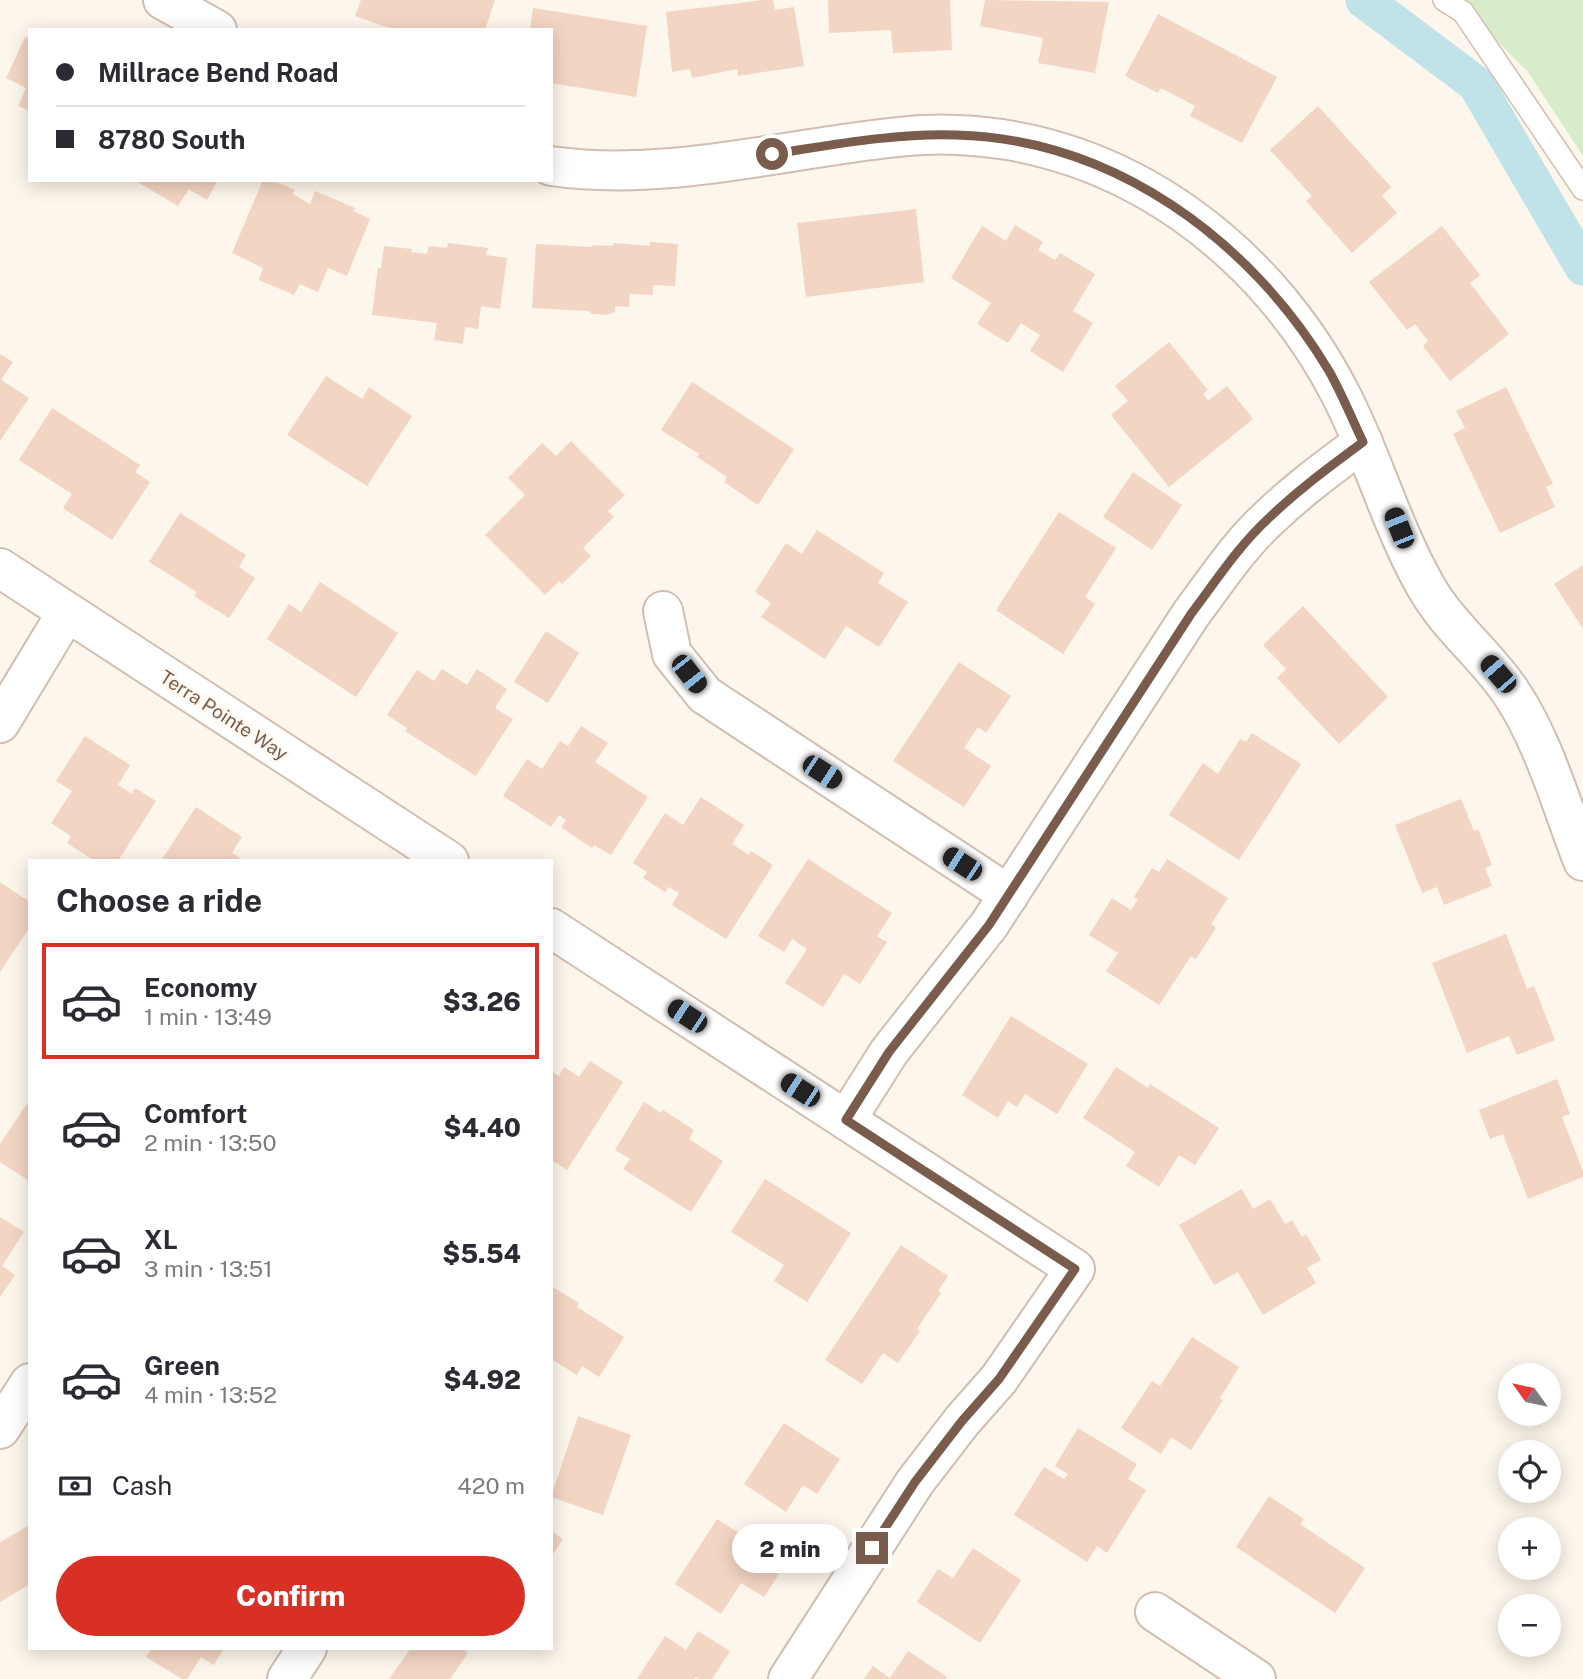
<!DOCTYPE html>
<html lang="en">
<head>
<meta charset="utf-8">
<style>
  body { margin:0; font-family:"Public Sans",sans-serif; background:#f7f7f7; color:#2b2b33; height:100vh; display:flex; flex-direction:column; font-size:26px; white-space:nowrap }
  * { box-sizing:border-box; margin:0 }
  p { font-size:23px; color:#7c7c81 }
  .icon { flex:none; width:38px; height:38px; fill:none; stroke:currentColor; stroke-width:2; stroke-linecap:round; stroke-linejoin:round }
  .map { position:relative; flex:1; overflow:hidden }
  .details { position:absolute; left:28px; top:859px; width:525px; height:791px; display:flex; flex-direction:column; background:#fff; border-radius:0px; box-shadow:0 4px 18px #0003 }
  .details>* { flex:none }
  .banner { position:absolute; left:28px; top:28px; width:525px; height:154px; border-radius:0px; box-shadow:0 4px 18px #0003; display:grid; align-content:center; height:154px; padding:0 28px; background:#fff }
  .needle { width:46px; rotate:303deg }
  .buttons { position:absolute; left:1498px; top:1363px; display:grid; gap:14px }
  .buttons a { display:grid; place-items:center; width:63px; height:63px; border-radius:50%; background:#fff; box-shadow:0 4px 18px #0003; font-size:35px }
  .end { position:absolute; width:32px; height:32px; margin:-16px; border:9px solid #7a5c4d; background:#fff; box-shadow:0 0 0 4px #fff }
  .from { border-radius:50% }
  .bubble { position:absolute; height:49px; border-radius:24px; background:#fff; box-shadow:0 4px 18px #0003; font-size:23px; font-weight:800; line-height:49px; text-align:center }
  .car { position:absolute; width:21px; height:42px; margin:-21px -10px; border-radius:9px; box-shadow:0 0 5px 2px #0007; background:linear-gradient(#222 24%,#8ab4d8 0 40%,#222 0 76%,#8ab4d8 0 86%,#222 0) }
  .banner b { display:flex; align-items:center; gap:24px; height:66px; font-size:26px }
  .banner b+b { border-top:2px solid #e1e1e2 }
  .banner i { width:18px; height:18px; background:#2b2b33 }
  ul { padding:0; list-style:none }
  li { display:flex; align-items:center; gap:21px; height:116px; margin:0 14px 10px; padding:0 14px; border:4px solid transparent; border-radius:0px }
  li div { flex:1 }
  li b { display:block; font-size:26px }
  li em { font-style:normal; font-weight:800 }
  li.active { border-color:#d93025 }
  li>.icon { width:63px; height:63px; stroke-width:1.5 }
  h2 { padding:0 28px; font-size:32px; line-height:84px }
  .pay { display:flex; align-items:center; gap:18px; height:77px; padding:0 28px; font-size:26px }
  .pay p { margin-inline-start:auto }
  .primary-button { display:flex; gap:14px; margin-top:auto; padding:14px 28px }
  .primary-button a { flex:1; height:80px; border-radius:42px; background:#d93025; color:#fff; font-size:28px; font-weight:800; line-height:80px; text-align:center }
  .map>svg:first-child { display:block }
</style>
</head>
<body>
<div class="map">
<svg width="1583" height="1679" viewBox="0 0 1583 1679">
  <rect width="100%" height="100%" fill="#fdf6ec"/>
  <path fill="#d8ecc9" d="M1456 0H1583V156L1528 72Z"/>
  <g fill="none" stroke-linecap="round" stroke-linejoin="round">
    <path stroke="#bfe3e8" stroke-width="37" d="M1364 0 1476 84 1583 267"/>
  </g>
  <g fill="#f3d5c3">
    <path d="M361 0H495L485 30H395L355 16Z"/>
    <path d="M764 0H773L775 10 794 7 804 66 738 76V69L692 78 690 69 672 72 666 12Z"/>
    <path d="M828 0H950L952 50 893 53 891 30 829 33Z"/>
    <path d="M985 0 1109 2 1095 73 1038 63 1043 38 980 26Z"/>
    <path d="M533 8 647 26 636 97 551 83V30H530Z"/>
    <path d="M1158 14 1277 77 1242 143 1190 116 1195 106 1161 88 1158 93 1125 76Z"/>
    <path d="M25 37 30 39V111L18 106 26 88 6 78Z"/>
    <path d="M1318 106 1391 187 1382 196 1397 213 1352 253 1306 201 1312 196 1270 150Z"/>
    <path d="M134 180H218L207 200 189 189 178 206Z"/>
    <path d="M263 180H272L295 190 293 194 310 204 315 191 355 208 353 211 370 219 347 276 328 268 318 292 300 284 294 295 259 280 263 268 232 253Z"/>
    <path d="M916 209 924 282 806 297 797 223Z"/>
    <path d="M1015 225 1043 242 1038 250 1055 260 1060 253 1095 274 1073 311 1093 323 1063 372 1030 351 1040 335 1021 323 1008 343 977 324 991 303 951 278 982 226 1006 241Z"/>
    <path d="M1442 226 1480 275 1470 283 1509 334 1450 381 1423 346 1428 341 1415 324 1407 330 1369 282Z"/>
    <path d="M650 242 678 244 675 286 653 285V295L630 294 629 307 615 306V312L606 315 592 314 589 311 532 308 536 244 592 247V245L613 246V243L650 246Z"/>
    <path d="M448 243 488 248 486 255 507 258 500 309 481 306 478 329 465 327 463 344 434 340 437 323 372 315 378 268H381L384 246 412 249 411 252 427 254 429 246 447 248Z"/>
    <path d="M1169 342 1208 390 1203 394 1208 401 1227 386 1253 419 1169 487 1111 415 1128 401 1115 386Z"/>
    <path d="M0 354 13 362 1 380 29 398 0 441Z"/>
    <path d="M326 376 362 399 369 387 412 416 367 486 287 435Z"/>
    <path d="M692 382 794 449 758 505 724 482 727 477 697 457 699 454 661 430Z"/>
    <path d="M1506 387 1553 484 1546 487 1555 507 1500 533 1453 434 1465 428 1456 411Z"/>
    <path d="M52 408 140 465 135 472 150 482 112 540 63 508 72 494 19 460Z"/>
    <path d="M571 441 625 495 608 511 614 517 583 548 591 556 562 584 559 581 545 595 485 535 525 495 508 478 542 443 556 456Z"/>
    <path d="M1133 472 1182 505 1152 550 1103 517Z"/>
    <path d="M1059 512 1116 548 1085 597 1095 604 1063 654 996 610Z"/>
    <path d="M180 513 246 555 239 567 255 578 229 618 194 596 197 592 149 562Z"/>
    <path d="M817 530 884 573 878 583 908 602 879 647 846 626 825 659 761 617 771 603 755 592 786 543 802 554Z"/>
    <path d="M1583 565V629L1554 584Z"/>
    <path d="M320 582 398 633 356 697 267 639 289 604 301 612Z"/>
    <path d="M1303 606 1388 697 1339 744 1277 678 1286 669 1263 645Z"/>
    <path d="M546 631 579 653 548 703 514 682Z"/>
    <path d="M959 662 1011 696 986 733 978 727 964 748 991 766 964 807 893 761Z"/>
    <path d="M442 669 467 685 477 669 507 689 495 708 513 719 476 776 405 731 407 728 387 715 417 670 434 681Z"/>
    <path d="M581 726 608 743 595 762 648 797 611 855 594 845 592 848 561 827 566 820 559 815 551 827 503 796 527 759 542 769 560 741 568 746Z"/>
    <path d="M1252 733 1301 764 1239 860 1169 815 1203 763 1218 774 1240 739 1246 742Z"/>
    <path d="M85 736 130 765 118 785 132 794 135 788 156 801 118 861H95L67 843 71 836 51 823 72 791 56 781Z"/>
    <path d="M701 797 744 825 732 844 749 855 751 851 773 865 726 939 672 905 679 893 669 887 665 892 643 878 647 872 633 863 665 813 683 825Z"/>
    <path d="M1461 799 1474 831 1478 829 1492 865 1485 868 1492 886 1444 905 1437 887 1422 893 1395 825Z"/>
    <path d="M196 807 242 837 232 853 244 861H161Z"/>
    <path d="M808 859 892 913 877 936 887 942 860 984 844 974 823 1007 785 983 807 949 792 939 784 952 758 936Z"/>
    <path d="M1167 859 1228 898 1211 924 1216 928 1196 959 1191 956 1159 1005 1106 971 1118 953 1089 935 1112 898 1131 910 1138 899 1134 897 1152 868 1159 872Z"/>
    <path d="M0 882 30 902V927L0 972Z"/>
    <path d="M1506 934 1527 989 1534 986 1555 1040 1517 1055 1509 1036 1467 1053 1432 963Z"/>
    <path d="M1011 1016 1088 1064 1057 1114 1025 1094 1017 1107 1008 1101 998 1118 962 1095Z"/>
    <path d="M590 1061 623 1082 567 1170 551 1160V1071L559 1076 564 1067 579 1077Z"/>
    <path d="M1116 1067 1148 1088 1150 1084 1219 1128 1195 1165 1179 1155 1159 1187 1126 1166 1135 1152 1083 1118Z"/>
    <path d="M1557 1079 1570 1114 1562 1117 1583 1171V1177L1528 1199 1503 1134 1490 1139 1479 1110Z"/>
    <path d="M30 1099V1178L28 1180 0 1162V1144Z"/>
    <path d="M644 1102 661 1113 663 1110 694 1130 689 1139 723 1161 691 1212 623 1169 630 1159 615 1150Z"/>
    <path d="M765 1179 851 1233 807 1302 774 1281 784 1265 731 1232Z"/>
    <path d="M1242 1189 1253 1209 1270 1199 1285 1224 1292 1220 1302 1237 1306 1234 1321 1260 1307 1268 1316 1283 1263 1315 1238 1272 1214 1285 1179 1225Z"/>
    <path d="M0 1217 24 1232 2 1266 15 1275 0 1297Z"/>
    <path d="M901 1245 948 1276 938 1291 941 1293 917 1329 920 1331 898 1363 883 1353 862 1384 825 1360Z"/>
    <path d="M551 1286 579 1303 577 1307 624 1337 599 1377 582 1366 577 1375 551 1359Z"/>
    <path d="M1192 1337 1239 1367 1220 1398 1223 1400 1191 1450 1171 1437 1161 1454 1121 1428 1152 1381 1160 1386Z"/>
    <path d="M578 1416 631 1435 603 1515 551 1497Z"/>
    <path d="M784 1423 840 1459 817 1494 803 1485 786 1512 744 1484Z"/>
    <path d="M1078 1428 1137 1464 1128 1479 1146 1490 1107 1553 1097 1546 1087 1562 1014 1515 1044 1467 1064 1479 1068 1474 1055 1466Z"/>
    <path d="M1269 1496 1304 1519 1300 1524 1365 1568 1335 1613 1236 1547Z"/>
    <path d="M717 1519 786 1563 764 1597 741 1583 721 1614 675 1584Z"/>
    <path d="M30 1525V1584L0 1602V1542Z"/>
    <path d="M551 1531 563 1539 551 1557Z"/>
    <path d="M973 1548 1021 1580 980 1643 917 1602 938 1569 953 1578Z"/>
    <path d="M698 1631 730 1651 712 1679H699L696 1677 694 1679H637L665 1636 686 1650Z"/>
    <path d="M152 1648H224L214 1665 201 1657 187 1679H182L146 1657Z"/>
    <path d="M411 1648H462L468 1653 450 1679H389Z"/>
    <path d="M908 1651 947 1677 945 1679H864L873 1666 890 1678Z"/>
  </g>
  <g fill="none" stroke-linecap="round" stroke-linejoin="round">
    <g stroke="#d1beb0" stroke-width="24">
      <path id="lane" d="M1444 0 1463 12 1583 189"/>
    </g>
    <g stroke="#d1beb0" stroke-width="42">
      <g id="street">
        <path d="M163 0 217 30"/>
        <path d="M551 166C648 180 747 158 843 144 880 139 919 133 957 135 1123 141 1267 250 1341 395 1373 457 1391 525 1425 585 1447 625 1484 653 1510 691 1543 739 1562 807 1583 861"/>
        <path d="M0 568 449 861"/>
        <path d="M663 611 672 654 705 695 1009 895"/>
        <path d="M0 723 67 612"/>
        <path d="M551 928 1075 1269 999 1379 962 1421 915 1482 788 1679"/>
        <path d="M846 1120 889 1052 989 925 1191 614C1216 581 1239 545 1270 517 1299 489 1331 466 1363 442"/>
        <path d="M0 1429 30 1383"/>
        <path d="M1155 1612 1256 1679"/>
        <path d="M287 1679 307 1648"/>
      </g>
    </g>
    <use href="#lane" stroke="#fff" stroke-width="21"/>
    <use href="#street" stroke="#fff" stroke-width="38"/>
  </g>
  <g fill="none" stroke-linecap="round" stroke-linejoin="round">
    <path stroke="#7a5c4d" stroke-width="9" d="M772 154C832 145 894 133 956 135 1113 139 1250 239 1329 371 1342 394 1352 419 1363 442 1331 466 1299 489 1270 517 1239 545 1216 581 1191 614L989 925 889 1052 846 1120 1075 1269 999 1379 962 1421 915 1482 872 1548"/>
  </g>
  <g text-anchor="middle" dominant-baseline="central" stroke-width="7" stroke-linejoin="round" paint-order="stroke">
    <g font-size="19" fill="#7a5c4d" stroke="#fffaf3">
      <text transform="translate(224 715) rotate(33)">Terra Pointe Way</text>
    </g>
  </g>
</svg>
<div class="buttons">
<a><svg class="needle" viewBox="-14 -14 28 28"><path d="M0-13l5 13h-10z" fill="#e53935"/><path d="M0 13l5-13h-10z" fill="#7c7c81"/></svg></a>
<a><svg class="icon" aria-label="locate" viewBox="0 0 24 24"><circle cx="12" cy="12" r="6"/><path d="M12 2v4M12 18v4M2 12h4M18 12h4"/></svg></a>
<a>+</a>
<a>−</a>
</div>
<i class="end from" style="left:772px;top:154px"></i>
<i class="end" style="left:872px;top:1548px"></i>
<div class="bubble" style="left:732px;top:1524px;width:116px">2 min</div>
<i class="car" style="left:1399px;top:528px;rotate:338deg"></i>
<i class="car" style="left:689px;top:674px;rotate:142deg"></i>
<i class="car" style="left:1498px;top:674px;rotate:319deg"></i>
<i class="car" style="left:822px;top:772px;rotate:123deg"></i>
<i class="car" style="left:962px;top:864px;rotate:303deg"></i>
<i class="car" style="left:687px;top:1016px;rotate:303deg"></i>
<i class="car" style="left:800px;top:1090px;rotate:303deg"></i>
<div class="banner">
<b><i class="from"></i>Millrace Bend Road</b>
<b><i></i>8780 South</b>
</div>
<section class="details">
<h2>Choose a ride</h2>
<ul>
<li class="active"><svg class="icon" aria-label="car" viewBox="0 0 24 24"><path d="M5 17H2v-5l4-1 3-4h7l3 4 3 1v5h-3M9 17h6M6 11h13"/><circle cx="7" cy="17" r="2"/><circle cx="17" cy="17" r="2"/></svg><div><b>Economy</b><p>1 min · 13:49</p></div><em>$3.26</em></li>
<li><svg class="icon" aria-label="car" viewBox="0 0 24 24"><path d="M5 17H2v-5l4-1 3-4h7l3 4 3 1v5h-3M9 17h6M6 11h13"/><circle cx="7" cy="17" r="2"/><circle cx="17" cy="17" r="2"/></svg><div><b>Comfort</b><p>2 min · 13:50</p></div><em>$4.40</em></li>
<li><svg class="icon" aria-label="car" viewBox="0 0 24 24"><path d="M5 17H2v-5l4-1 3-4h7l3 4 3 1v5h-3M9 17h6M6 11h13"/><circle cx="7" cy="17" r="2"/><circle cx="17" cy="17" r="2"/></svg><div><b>XL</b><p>3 min · 13:51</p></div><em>$5.54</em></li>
<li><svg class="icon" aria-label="car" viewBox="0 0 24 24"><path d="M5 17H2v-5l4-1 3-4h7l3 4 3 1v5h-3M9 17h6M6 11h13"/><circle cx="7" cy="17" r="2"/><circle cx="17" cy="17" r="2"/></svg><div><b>Green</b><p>4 min · 13:52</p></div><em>$4.92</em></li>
</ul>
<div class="pay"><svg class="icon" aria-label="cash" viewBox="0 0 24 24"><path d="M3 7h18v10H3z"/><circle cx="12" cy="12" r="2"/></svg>Cash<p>420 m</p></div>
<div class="primary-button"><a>Confirm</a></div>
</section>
</div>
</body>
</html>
